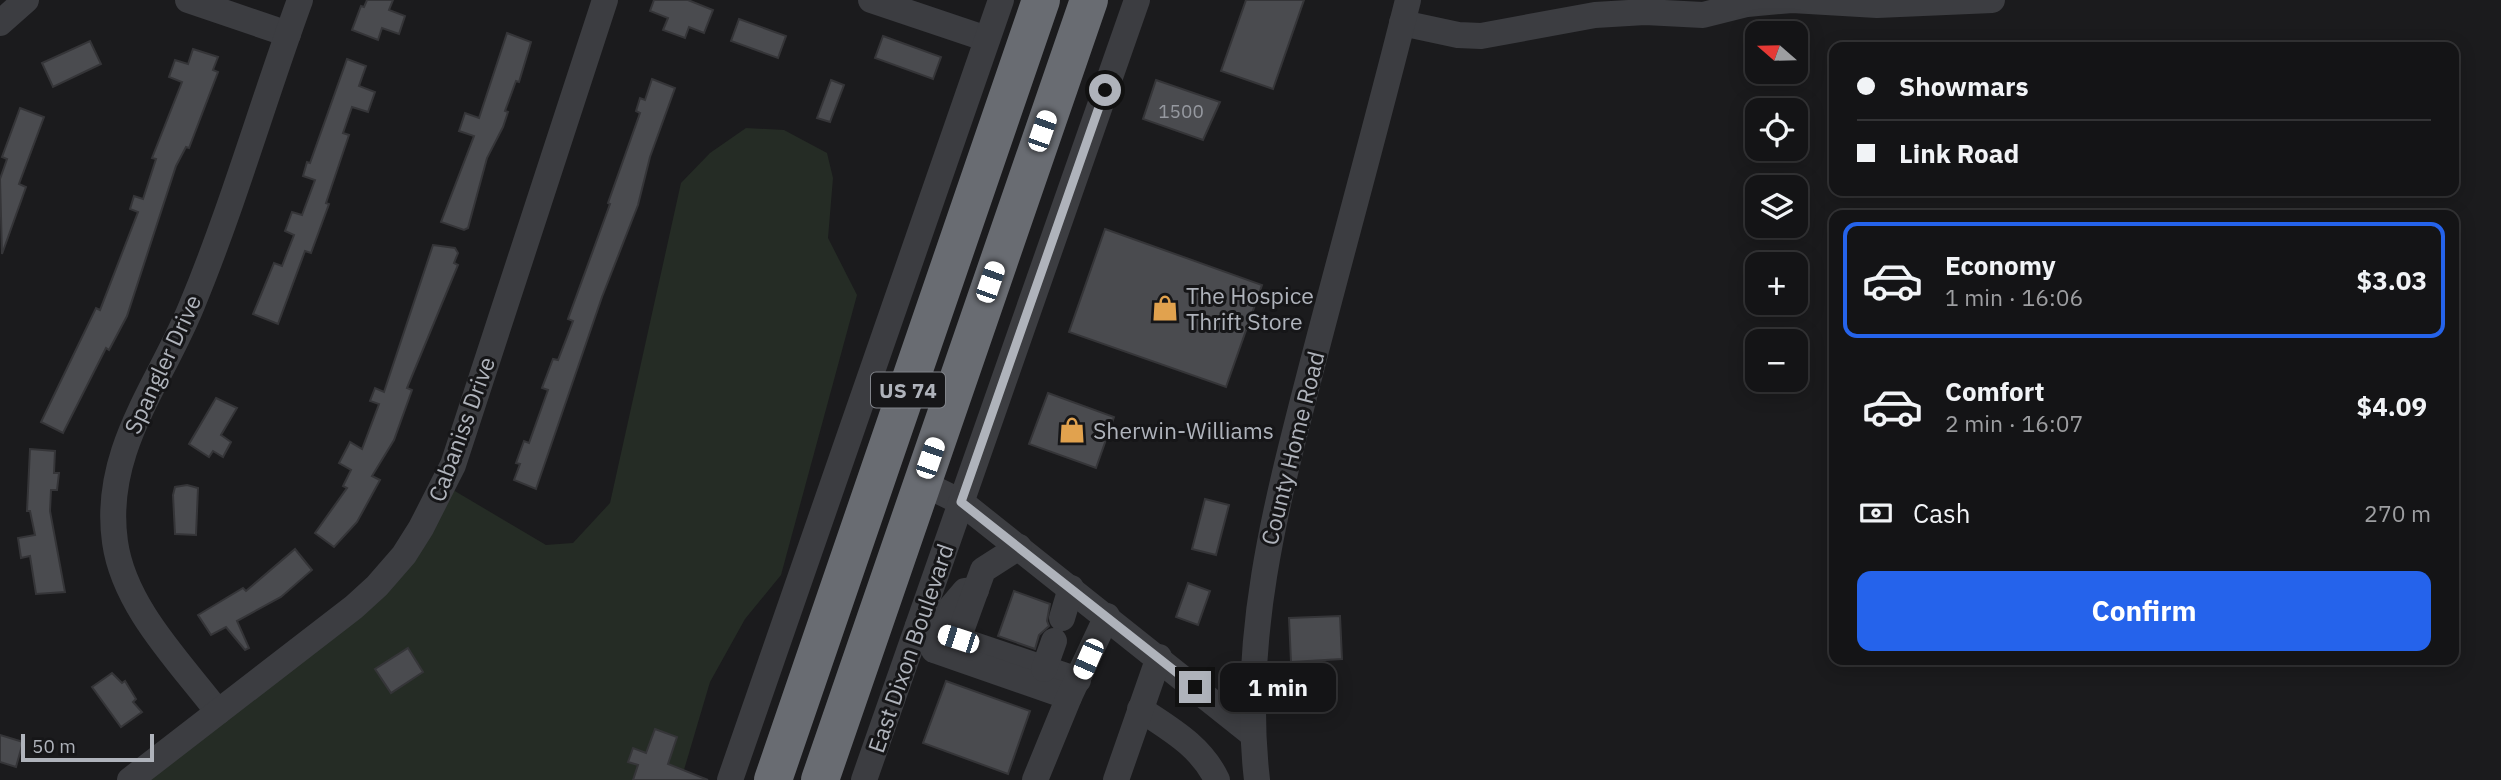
<!DOCTYPE html>
<html lang="en">
<head>
<meta charset="utf-8">
<style>
  body { margin:0; font-family:"IBM Plex Sans",sans-serif; background:#1d1d1f; color:#f1f3f6; height:100vh; display:flex; flex-direction:column; font-size:26px; white-space:nowrap }
  * { box-sizing:border-box; margin:0 }
  p { font-size:23px; color:#9d9ea1 }
  .icon { flex:none; width:38px; height:38px; fill:none; stroke:currentColor; stroke-width:2; stroke-linecap:round; stroke-linejoin:round }
  .map { position:relative; flex:1; overflow:hidden }
  .drawer { position:absolute; left:1829px; top:210px; width:630px; height:455px; display:flex; flex-direction:column; background:#141416; border-radius:14px; box-shadow:0 4px 18px #0003,0 0 0 2px #333335 }
  .drawer>* { flex:none }
  .banner { position:absolute; left:1829px; top:42px; width:630px; height:154px; border-radius:14px; box-shadow:0 4px 18px #0003,0 0 0 2px #333335; display:grid; align-content:center; height:154px; padding:0 28px; background:#141416 }
  .needle { width:46px; rotate:290deg }
  .controls { position:absolute; left:1745px; top:21px; display:grid; gap:14px }
  .controls a { display:grid; place-items:center; width:63px; height:63px; border-radius:14px; background:#141416; box-shadow:0 4px 18px #0003,0 0 0 2px #333335; font-size:35px }
  .scale { position:absolute; left:21px; bottom:18px; width:133px; box-sizing:border-box; padding-left:7px; border:4px solid #afb3bb; border-top:0; font-size:19px; line-height:24px; white-space:nowrap; color:#afb3bb; -webkit-text-stroke:5px #161618; paint-order:stroke }
  .end { position:absolute; width:32px; height:32px; margin:-16px; border:9px solid #afb3bb; background:#111; box-shadow:0 0 0 4px #111 }
  .from { border-radius:50% }
  .bubble { position:absolute; height:49px; border-radius:14px; background:#141416; box-shadow:0 4px 18px #0003,0 0 0 2px #333335; font-size:23px; font-weight:800; line-height:49px; text-align:center }
  .car { position:absolute; width:21px; height:42px; margin:-21px -10px; border-radius:9px; box-shadow:0 0 5px 2px #0007; background:linear-gradient(#fff 24%,#345 0 40%,#fff 0 76%,#345 0 86%,#fff 0) }
  .banner b { display:flex; align-items:center; gap:24px; height:66px; font-size:26px }
  .banner b+b { border-top:2px solid #333335 }
  .banner i { width:18px; height:18px; background:#f1f3f6 }
  ul { padding:12px 0 0; list-style:none }
  li { display:flex; align-items:center; gap:21px; height:116px; margin:0 14px 10px; padding:0 14px; border:4px solid transparent; border-radius:14px }
  li div { flex:1 }
  li b { display:block; font-size:26px }
  li em { font-style:normal; font-weight:800 }
  li.on { border-color:#2563eb }
  li>.icon { width:63px; height:63px; stroke-width:1.5 }
  .pay { display:flex; align-items:center; gap:18px; height:77px; padding:0 28px; font-size:26px }
  .pay p { margin-inline-start:auto }
  .button { display:flex; gap:14px; margin-top:auto; padding:14px 28px }
  .button a { flex:1; height:80px; border-radius:14px; background:#2563eb; color:#fff; font-size:28px; font-weight:800; line-height:80px; text-align:center }
  .map>svg:first-child { display:block }
</style>
</head>
<body>
<div class="map">
<svg width="2501" height="780" viewBox="0 0 2501 780">
  <rect width="100%" height="100%" fill="#1b1b1d"/>
  <path fill="#252c25" d="M746 128 784 130 827 153 833 178 828 238 857 295 781 575 745 619 710 682 681 780H130L354 607 443 484 546 545 573 543 610 503 681 183 710 153Z"/>
  <g fill="#4a4b4f" stroke="#353538" stroke-width="2">
    <path d="M367 0H393L389 10 405 16 399 34 382 28 378 40 352 30 361 6 364 7Z"/>
    <path d="M654 0H688L713 10 704 33 689 27 685 38 663 30 668 18 650 11Z"/>
    <path d="M1246 0H1304L1273 89 1221 71Z"/>
    <path d="M739 19 786 36 778 58 731 41Z"/>
    <path d="M507 33 531 42 519 82 516 81 505 111 508 112 503 127 487 158 468 228 464 230 441 222 474 136 459 131 465 113 479 118Z"/>
    <path d="M883 36 941 57 933 79 875 58Z"/>
    <path d="M90 41 101 64 53 87 42 63Z"/>
    <path d="M193 49 218 57 213 70 218 72 189 148 186 147 176 166 127 316 109 350 106 348 63 433 41 422 96 308 100 310 138 212 130 209 134 196 143 199 156 159 152 158 182 82 169 77 175 60 188 64Z"/>
    <path d="M347 59 366 66 359 86 375 92 368 112 352 107 343 133 349 135 326 203 329 204 311 253 305 251 278 324 253 314 274 263 282 266 294 235 285 231 292 212 302 215 315 180 303 176 307 162 310 163Z"/>
    <path d="M652 79 675 88 650 157 638 205 602 297 536 489 514 480 520 464 516 463 524 441 529 443 548 390 542 388 553 359 558 360 573 321 568 319 610 204 608 203 640 113 636 111 640 98 645 100Z"/>
    <path d="M831 80 844 85 830 122 817 118Z"/>
    <path d="M1156 80 1220 102 1203 140 1143 119Z"/>
    <path d="M20 108 44 117 19 184 26 187 2 254 0 179 7 159 2 157Z"/>
    <path d="M1105 229 1262 285 1226 387 1069 332Z"/>
    <path d="M433 245 455 248 458 253 454 263 458 265 407 388 412 390 394 440 372 476 380 480 357 522 334 547 315 533 347 488 343 486 351 470 339 463 350 442 362 449 379 404 370 401 375 388 384 392Z"/>
    <path d="M1048 393 1114 417 1096 468 1029 444Z"/>
    <path d="M216 398 237 408 221 435 231 442 223 457 213 451 209 457 189 444Z"/>
    <path d="M30 449 55 451 54 473H59L57 490H51L50 511 65 592 36 594 30 556 21 558 18 538 35 535 30 511H27Z"/>
    <path d="M187 485 198 488 196 535 175 534 173 495 175 487Z"/>
    <path d="M1205 499 1229 505 1216 555 1192 549Z"/>
    <path d="M295 549 312 570 281 597 237 621 249 648 245 650 226 627 211 635 198 615 243 588 246 591Z"/>
    <path d="M1188 583 1210 591 1198 625 1176 617Z"/>
    <path d="M1014 591 1050 604 1047 621 1049 626 1039 635 1035 649 998 636Z"/>
    <path d="M1340 616 1342 659 1291 662 1289 618Z"/>
    <path d="M408 648 423 672 391 693 375 669Z"/>
    <path d="M112 673 122 683 125 681 136 699 133 702 142 712 121 727 92 687Z"/>
    <path d="M946 681 1030 711 1008 774 923 743Z"/>
    <path d="M655 729 677 737 668 764 708 780H633L638 765 628 762 633 748 646 753Z"/>
    <path d="M0 735 23 742 16 767 0 762Z"/>
  </g>
  <g fill="none" stroke-linecap="round" stroke-linejoin="round">
    <g stroke="#3c3d41" stroke-width="26">
      <path d="M188 0 288 34"/>
      <path d="M871 0 987 39"/>
      <path d="M0 23 26 0"/>
      <path d="M1402 23 1458 35 1481 36 1595 15 1645 12 1703 15 1747 4 1792 0 1877 5 1992 0"/>
      <path d="M922 483 961 502 1251 733"/>
      <path d="M1062 618 1071 588"/>
      <path d="M918 626 1078 680"/>
      <path d="M940 633 948 611 965 591 976 590"/>
      <path d="M958 639 983 570 1019 547"/>
      <path d="M934 650 1069 697"/>
      <path d="M1044 669 1054 641"/>
      <path d="M1140 709C1170 729 1201 746 1217 780"/>
      <path d="M218 712C180 662 124 607 115 542 102 451 160 384 192 305 233 206 263 101 300 0"/>
      <path d="M130 780 354 607 377 586 404 555 421 528 453 465 605 0"/>
      <path d="M730 780 1001 0"/>
      <path d="M864 780 1137 0"/>
      <path d="M1035 780 1069 697 1107 616"/>
      <path d="M1116 780 1159 657"/>
      <path d="M1257 780C1240 635 1278 497 1314 358 1345 239 1378 120 1408 0"/>
    </g>
    <g stroke="#696c72" stroke-width="38">
      <path d="M773 780 1041 0"/>
      <path d="M820 780 1089 0"/>
    </g>
  </g>
  <g fill="none" stroke-linecap="round" stroke-linejoin="round">
    <path stroke="#afb3bb" stroke-width="9" d="M1105 90 961 502 1195 687"/>
  </g>
  <defs>
    <g id="shop-bare" transform="scale(2.1)"><path d="M-5-2.5h2.3a2.7 3.5 0 0 1 5.4 0H5L5.5 6h-11ZM-1.5-2.5h3a1.5 2.3 0 0 0-3 0Z" fill="#e1a24e" stroke="#161618" stroke-width="2.5" paint-order="stroke"/></g>
  </defs>
  <g fill-rule="evenodd">
    <use href="#shop-bare" x="1165" y="308"/>
    <use href="#shop-bare" x="1072" y="430"/>
  </g>
  <g text-anchor="middle" dominant-baseline="central" stroke-width="6" stroke-linejoin="round" paint-order="stroke">
    <g font-size="19" fill="#9699a0">
      <text x="1181" y="111">1500</text>
    </g>
    <rect fill="#161618" stroke="#81848a" stroke-width="2" x="871" y="372.5" width="74" height="35" rx="5"/>
    <g font-size="21" font-weight="bold" fill="#afb3bb">
      <text x="908" y="390">US 74</text>
    </g>
    <g font-size="23" fill="#afb3bb" stroke="#161618" text-anchor="start">
      <text x="1186" y="295">The Hospice<tspan x="1186" dy="26">Thrift Store</tspan></text>
      <text x="1093" y="430">Sherwin-Williams</text>
    </g>
    <g font-size="23" fill="#afb3bb" stroke="#161618">
      <text transform="translate(162 364) rotate(-65)">Spangler Drive</text>
      <text transform="translate(461 429) rotate(-70)">Cabaniss Drive</text>
      <text transform="translate(1292 448) rotate(-76)">County Home Road</text>
      <text transform="translate(910 648) rotate(-71)">East Dixon Boulevard</text>
    </g>
  </g>
</svg>
<div class="controls">
<a><svg class="needle" viewBox="-14 -14 28 28"><path d="M0-13l5 13h-10z" fill="#e53935"/><path d="M0 13l5-13h-10z" fill="#9d9ea1"/></svg></a>
<a><svg class="icon" aria-label="locate" viewBox="0 0 24 24"><circle cx="12" cy="12" r="6"/><path d="M12 2v4M12 18v4M2 12h4M18 12h4"/></svg></a>
<a><svg class="icon" aria-label="layers" viewBox="0 0 24 24"><path d="M12 4l9 5-9 5-9-5zM3 14l9 5 9-5"/></svg></a>
<a>+</a>
<a>−</a>
</div>
<div class="scale">50 m</div>
<i class="end from" style="left:1105px;top:90px"></i>
<i class="end" style="left:1195px;top:687px"></i>
<div class="bubble" style="left:1220px;top:663px;width:116px">1 min</div>
<i class="car" style="left:1042px;top:131px;rotate:19deg"></i>
<i class="car" style="left:990px;top:282px;rotate:19deg"></i>
<i class="car" style="left:930px;top:458px;rotate:19deg"></i>
<i class="car" style="left:958px;top:639px;rotate:288deg"></i>
<i class="car" style="left:1088px;top:659px;rotate:204deg"></i>
<div class="banner">
<b><i class="from"></i>Showmars</b>
<b><i></i>Link Road</b>
</div>
<section class="drawer">
<ul>
<li class="on"><svg class="icon" aria-label="car" viewBox="0 0 24 24"><path d="M5 17H2v-5l4-1 3-4h7l3 4 3 1v5h-3M9 17h6M6 11h13"/><circle cx="7" cy="17" r="2"/><circle cx="17" cy="17" r="2"/></svg><div><b>Economy</b><p>1 min · 16:06</p></div><em>$3.03</em></li>
<li><svg class="icon" aria-label="car" viewBox="0 0 24 24"><path d="M5 17H2v-5l4-1 3-4h7l3 4 3 1v5h-3M9 17h6M6 11h13"/><circle cx="7" cy="17" r="2"/><circle cx="17" cy="17" r="2"/></svg><div><b>Comfort</b><p>2 min · 16:07</p></div><em>$4.09</em></li>
</ul>
<div class="pay"><svg class="icon" aria-label="cash" viewBox="0 0 24 24"><path d="M3 7h18v10H3z"/><circle cx="12" cy="12" r="2"/></svg>Cash<p>270 m</p></div>
<div class="button"><a>Confirm</a></div>
</section>
</div>
</body>
</html>
